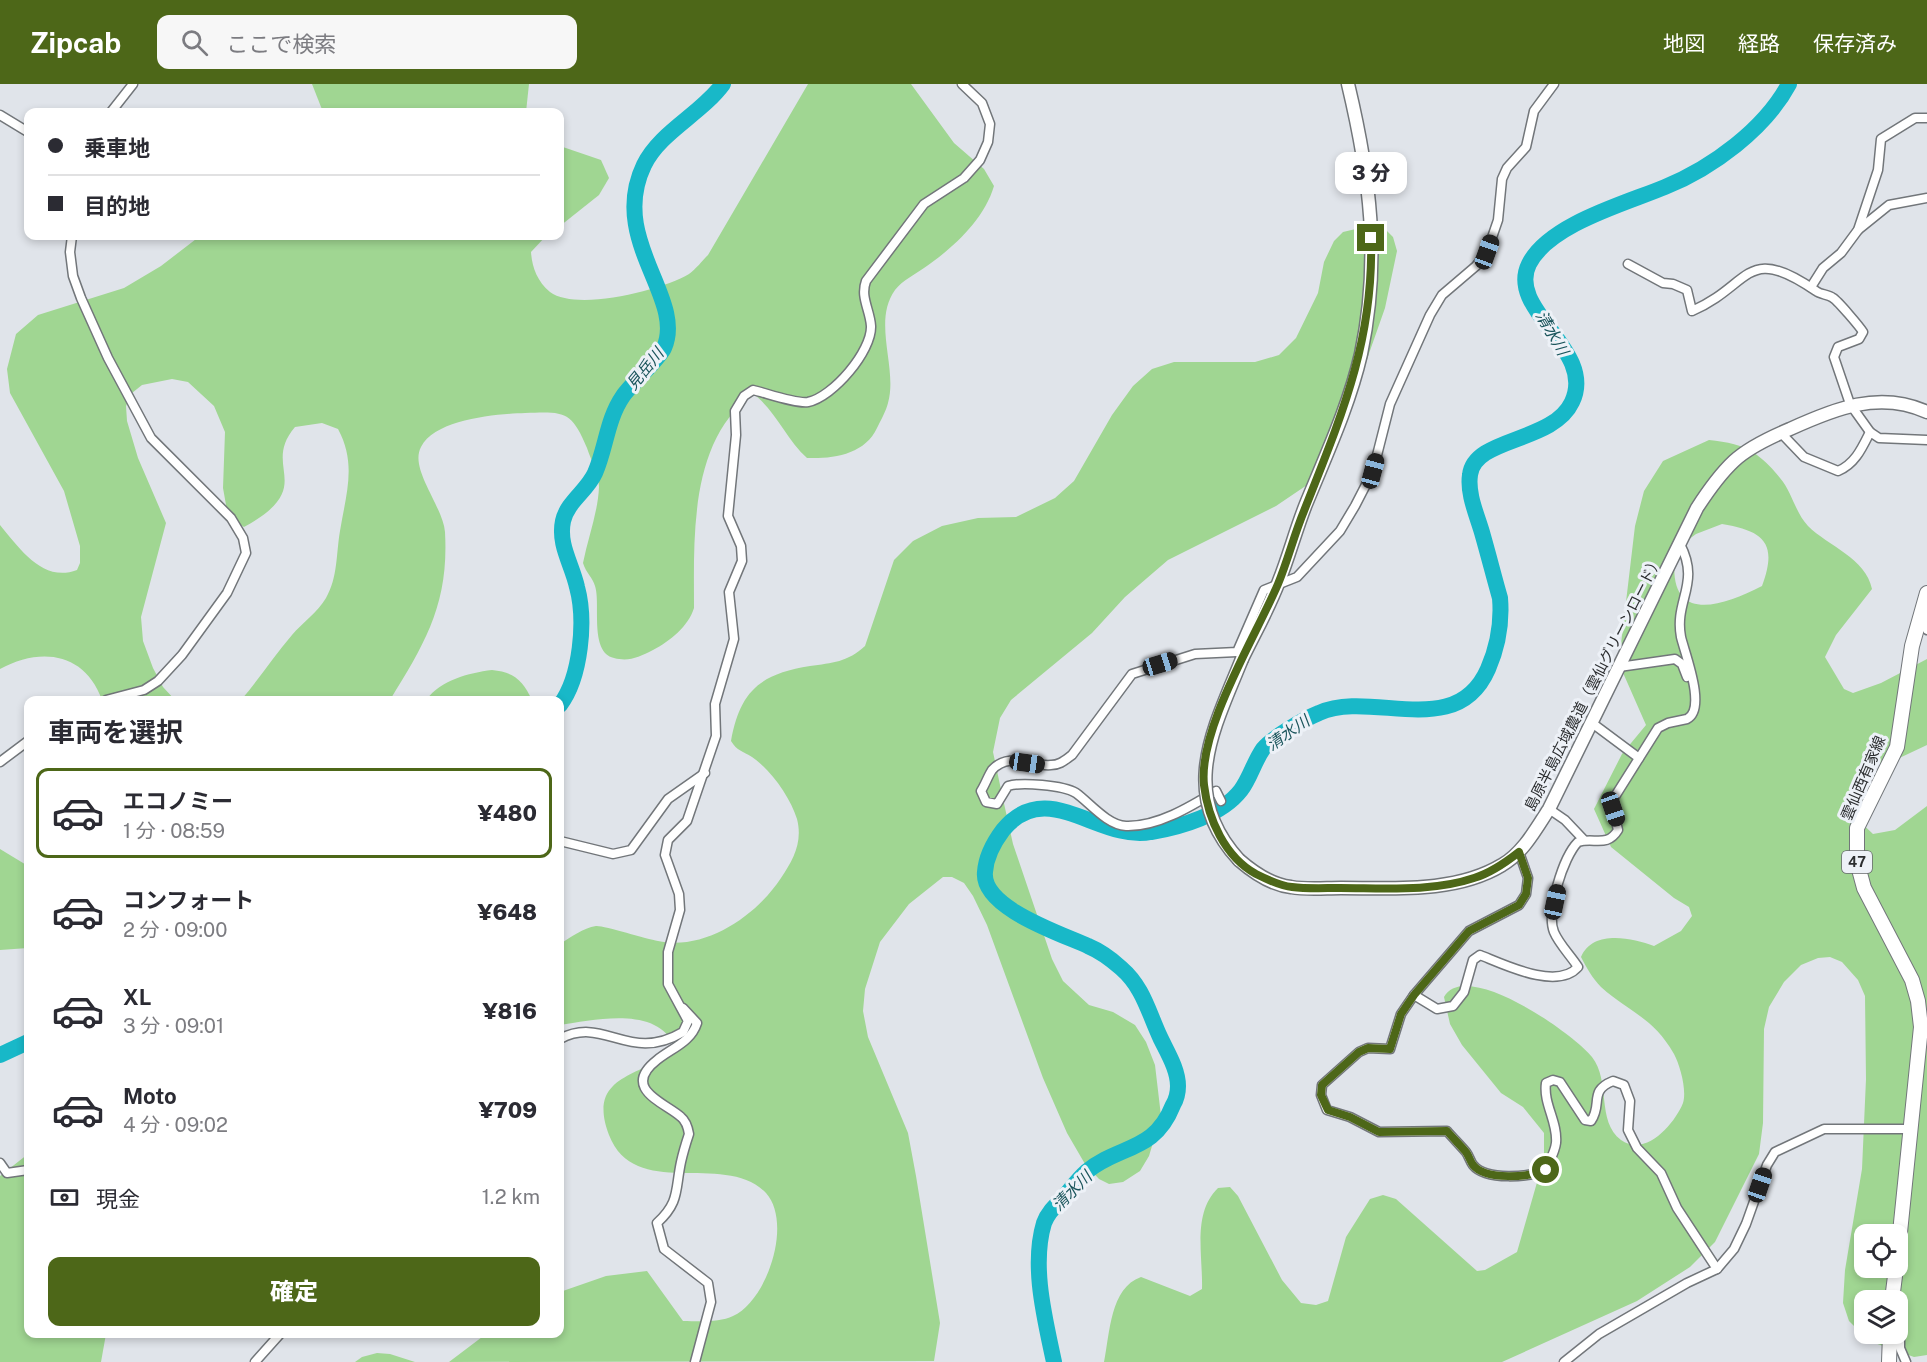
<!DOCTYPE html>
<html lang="ja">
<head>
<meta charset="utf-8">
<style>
  body { margin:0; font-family:"Public Sans","Noto Sans JP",sans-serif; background:#f7f7f7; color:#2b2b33; height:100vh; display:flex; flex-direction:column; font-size:22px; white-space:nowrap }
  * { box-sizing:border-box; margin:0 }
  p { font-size:20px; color:#7c7c81 }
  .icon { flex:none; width:33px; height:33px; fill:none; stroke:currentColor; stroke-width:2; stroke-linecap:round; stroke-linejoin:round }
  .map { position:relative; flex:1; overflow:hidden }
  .side { position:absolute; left:24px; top:612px; width:540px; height:642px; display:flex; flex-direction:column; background:#fff; border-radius:12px; box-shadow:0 3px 9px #0003 }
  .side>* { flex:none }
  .top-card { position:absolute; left:24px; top:24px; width:540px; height:132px; border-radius:12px; box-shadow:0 3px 9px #0003; display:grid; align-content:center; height:132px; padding:0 24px; background:#fff }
  .buttons { position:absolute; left:1854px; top:1140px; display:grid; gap:12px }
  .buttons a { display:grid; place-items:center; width:54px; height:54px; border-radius:12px; background:#fff; box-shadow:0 3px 9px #0003; font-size:30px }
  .end { position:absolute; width:27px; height:27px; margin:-14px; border:8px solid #4d6718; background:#fff; box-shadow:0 0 0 3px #fff }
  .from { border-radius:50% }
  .bubble { position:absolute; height:42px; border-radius:12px; background:#fff; box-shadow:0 3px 9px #0003; font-size:20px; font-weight:800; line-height:42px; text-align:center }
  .car { position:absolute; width:18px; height:36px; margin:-18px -9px; border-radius:8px; box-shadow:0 0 4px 2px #0007; background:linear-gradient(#222 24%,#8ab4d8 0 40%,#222 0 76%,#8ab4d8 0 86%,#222 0) }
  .top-card b { display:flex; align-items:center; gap:21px; height:57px; font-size:22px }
  .top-card b+b { border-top:2px solid #e1e1e2 }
  .top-card i { width:15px; height:15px; background:#2b2b33 }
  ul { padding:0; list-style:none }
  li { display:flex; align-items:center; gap:18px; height:90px; margin:0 12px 9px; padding:0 12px; border:3px solid transparent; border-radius:12px }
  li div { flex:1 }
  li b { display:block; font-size:22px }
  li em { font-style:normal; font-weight:800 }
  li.on { border-color:#4d6718 }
  li>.icon { width:54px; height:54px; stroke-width:1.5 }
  h2 { padding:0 24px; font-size:27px; line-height:72px }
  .pay { display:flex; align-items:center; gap:15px; height:66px; padding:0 24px; font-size:22px }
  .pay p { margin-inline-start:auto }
  .cta { display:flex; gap:12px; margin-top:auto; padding:12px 24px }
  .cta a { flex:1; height:69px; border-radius:12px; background:#4d6718; color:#fff; font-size:24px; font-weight:800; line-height:69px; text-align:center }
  header { display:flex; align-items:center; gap:36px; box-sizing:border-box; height:84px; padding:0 30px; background:#4d6718; color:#fff }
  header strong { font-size:28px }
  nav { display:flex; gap:33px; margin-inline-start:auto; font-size:21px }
  .search { width:420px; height:54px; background:#f7f7f7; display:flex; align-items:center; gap:15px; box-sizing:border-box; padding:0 21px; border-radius:12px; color:#7c7c81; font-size:22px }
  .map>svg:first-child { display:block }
</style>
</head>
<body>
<header>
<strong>Zipcab</strong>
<div class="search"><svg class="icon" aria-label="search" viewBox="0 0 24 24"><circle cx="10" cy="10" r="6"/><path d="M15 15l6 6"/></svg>ここで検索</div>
<nav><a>地図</a><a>経路</a><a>保存済み</a></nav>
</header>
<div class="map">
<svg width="1927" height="1278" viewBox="0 0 1927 1278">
  <rect width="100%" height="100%" fill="#e0e4ea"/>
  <g fill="#a0d692" fill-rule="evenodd">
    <path d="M312 0H529L526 28H323Z"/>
    <path d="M808 0H911L954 59 984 85 994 102C984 136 952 165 924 184 914 191 903 196 895 206 872 238 898 284 888 319 886 327 881 336 877 344 865 370 834 375 807 374 786 355 774 324 753 310 689 357 694 453 694 524 688 543 670 557 653 566 639 573 629 578 614 574 589 568 601 520 595 502 593 494 586 489 583 479 588 454 598 428 599 403 599 391 591 376 587 364 571 326 564 328 525 329 497 330 435 335 421 363 409 385 443 422 445 448 449 519 426 558 390 616H241C259 595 274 572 292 551 302 539 318 528 326 514 338 493 336 470 340 447 346 410 357 380 338 345L322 339 295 343C260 384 319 402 244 443L228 432 223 404 225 348 214 322 188 298 172 295 142 301 132 309 126 322 127 337 138 374 166 439 141 533 143 557 153 584 163 603 175 616H102C85 568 40 563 0 585V441C20 465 43 499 77 486L80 479V462L64 407 10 309 7 285 16 250 38 231 124 204 161 182 200 152H546L531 168C532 183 537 197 550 208 577 228 662 206 689 190 696 185 702 177 708 171Z"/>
    <path d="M560 62 601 76 609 94 599 111 560 142Z"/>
    <path d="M1360 144H1384L1393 153 1397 167 1385 224 1334 369 1307 401 1276 422 1168 476 1125 513 1092 549 1011 616 1000 634 993 668 1003 715 1013 760 1052 875 1063 897 1089 921 1113 928 1135 941 1146 958 1155 981 1161 1032 1149 1072 1140 1087 1123 1098 1109 1100 1099 1095 1085 1080 1067 1049 1043 994 987 841 973 812 964 799 952 793H943L909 820 880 858 865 905 863 927 868 953 908 1049 916 1092 940 1239 934 1277 449 1278 486 1250H560V1208L606 1192 647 1187 683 1237C697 1237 719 1239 733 1232 767 1217 793 1139 766 1109 725 1066 635 1118 609 1051 583 983 657 995 673 959 654 922 593 936 560 941V860C571 853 583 844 596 842 602 841 647 855 658 857 705 867 756 832 781 794 793 776 803 758 797 735 790 713 771 686 752 673 743 667 737 667 731 657 740 607 760 590 810 582 832 579 848 578 865 562L894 476 913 457 942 442 978 434 1016 433 1055 414 1074 397 1112 331 1133 302 1152 285 1174 278H1255L1279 271 1296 254 1318 209 1324 178 1334 157 1343 148Z"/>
    <path d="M1709 356C1727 358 1742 360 1757 371 1765 377 1774 386 1780 394 1792 408 1795 428 1808 442 1828 462 1866 474 1872 505L1836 551 1825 573 1844 605 1853 609 1881 599 1927 575V661L1893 677 1874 680 1859 692 1849 709V723L1854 732 1873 750 1895 746 1927 722V1271L1914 1273 1869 1257 1849 1237 1843 1219 1845 1186 1862 1085 1866 995 1865 912 1858 896 1842 878 1830 873 1818 874 1801 881 1784 898 1769 923 1764 945 1763 1039 1759 1070 1715 1158 1690 1183 1637 1217 1502 1278H1104C1110 1249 1110 1204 1141 1193L1190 1212 1202 1205C1203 1172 1192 1129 1218 1104L1230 1103 1238 1112 1282 1196 1301 1219 1316 1221 1328 1217 1346 1153 1370 1115 1383 1111 1396 1115 1477 1187 1485 1186 1517 1168 1544 1074V1049L1523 1023 1501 1009 1462 961 1450 940 1444 913C1466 874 1574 950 1592 973 1611 997 1596 1037 1621 1056 1646 1074 1675 1039 1683 1019 1687 1006 1680 981 1674 970 1653 933 1630 929 1601 903 1593 895 1586 883 1581 873 1593 845 1632 854 1654 862L1681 847 1692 832 1689 823 1674 814 1611 763 1594 725 1622 670 1646 641 1624 591 1621 560 1635 442 1644 407 1663 377ZM1722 440C1764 447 1778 459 1762 502 1716 526 1664 539 1676 465L1696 450ZM1864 1150H1898V1184H1864ZM1864 1216H1898V1250H1864Z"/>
    <path d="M492 586C514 588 523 597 532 616H426C441 596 468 589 492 586Z"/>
    <path d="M0 765 28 782V864L0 866Z"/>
    <path d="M28 1070V1250H106L101 1278H0V1092Z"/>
    <path d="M377 1269 390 1270 415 1278H355L362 1273Z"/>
  </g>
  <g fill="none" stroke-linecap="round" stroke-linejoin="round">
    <g stroke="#18b8c8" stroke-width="16">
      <path d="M560 621C581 593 586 536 577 503 572 480 558 461 563 437 567 418 587 407 595 389 606 364 607 335 623 312 632 299 660 274 664 264 686 214 608 156 644 81 660 48 701 30 723 0"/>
      <path d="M0 971 28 958"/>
      <path d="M1054 1278C1045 1235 1031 1182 1044 1139 1048 1128 1056 1121 1064 1113 1071 1105 1078 1095 1086 1088 1120 1060 1154 1069 1173 1021 1176 1016 1178 1009 1178 1002 1178 985 1167 968 1160 953 1148 927 1143 903 1121 884 1111 875 1100 867 1088 862 1062 850 981 824 985 788 986 773 994 758 1003 746 1047 692 1099 758 1151 748 1181 743 1222 731 1241 706 1250 694 1254 678 1263 665 1272 654 1304 635 1319 629 1372 605 1456 658 1488 585 1498 562 1502 538 1500 514 1494 493 1489 473 1483 452 1478 433 1467 411 1470 391 1474 353 1553 359 1572 318 1597 266 1506 226 1529 180 1549 140 1627 119 1665 103 1712 84 1765 45 1789 0"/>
    </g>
    <g stroke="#72767a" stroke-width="11">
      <g id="street">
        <path d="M111 28 133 0"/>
        <path d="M0 31 28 48"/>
        <path d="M1858 146 1889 121 1927 114"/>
        <path d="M72 152 70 168 73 192 81 214 108 274 151 354 231 434 243 454 246 469 227 509 182 571 158 597 144 606 106 616"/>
        <path d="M1628 180 1663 199 1673 200 1687 206 1692 227C1752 201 1745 158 1816 207 1821 211 1828 210 1833 214 1838 217 1860 243 1863 248L1859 255 1838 263 1834 273 1850 320 1870 348"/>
        <path d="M1811 203 1823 184 1841 169 1858 146 1878 86 1881 55 1915 34H1927"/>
        <path d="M1781 349 1804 373 1838 387C1855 380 1862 364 1870 348L1879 354 1927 356"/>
        <path d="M1921 529 1927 546"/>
        <path d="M1619 583 1675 575 1682 580 1687 593"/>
        <path d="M1592 639 1639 674"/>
        <path d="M0 678 28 657"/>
        <path d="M1221 717 1216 707C1190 723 1157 743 1126 742 1107 741 1090 719 1076 709 1063 701 1021 698 1008 702L997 720 986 718 981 707C985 701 988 692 992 686 1009 667 1031 683 1051 681 1060 681 1065 676 1072 671L1132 590 1195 570 1237 568 1264 506 1297 493 1340 447 1355 422 1373 387 1390 320 1430 231 1442 211 1476 182 1487 168 1498 136 1502 95 1507 84 1526 63 1534 27 1554 0"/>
        <path d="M1549 725 1565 736 1584 756"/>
        <path d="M560 757 613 770 631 766 668 715 705 689"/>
        <path d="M1519 768 1528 794 1526 810 1519 821 1469 847 1414 911 1401 930 1390 965 1368 964 1359 968 1322 1001 1321 1011 1327 1026 1350 1033 1379 1048 1447 1047C1453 1054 1460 1061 1466 1068 1469 1072 1470 1077 1473 1081 1486 1097 1530 1093 1546 1086 1549 1078 1555 1068 1556 1059 1558 1038 1543 1020 1546 999L1553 996 1560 998 1585 1036 1591 1037C1603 1020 1588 1007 1613 997L1624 1001 1630 1017 1628 1046 1637 1064 1661 1089 1677 1124 1717 1185"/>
        <path d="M1414 911 1437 925 1453 922 1464 908 1473 876 1480 871C1503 880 1557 907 1578 883 1571 872 1559 860 1554 848 1546 828 1563 773 1578 758 1594 753 1607 764 1618 746L1613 725 1614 714 1658 644 1668 639 1687 635C1707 625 1685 570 1681 553 1674 516 1701 500 1680 460"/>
        <path d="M683 924 697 939C691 958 672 964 657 976 620 1005 666 1019 681 1033 686 1037 688 1044 689 1050 686 1059 683 1069 681 1078 675 1106 680 1118 657 1139L664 1165 708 1199 711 1218 695 1278"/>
        <path d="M560 955C604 931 629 980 683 948L688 937 668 900V868L680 826 679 810 665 771 668 756 687 737 716 652 715 620 734 555 729 508 742 477 741 462 728 432 736 351 735 327 744 312 753 306C766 309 796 320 808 318 833 313 872 267 871 242 870 226 860 213 866 197L924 120 964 94 980 76 988 58 990 40 982 19 962 0"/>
        <path d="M0 1079 7 1089 28 1086"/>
        <path d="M1898 1221 1900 1226V1264L1906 1278"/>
        <path d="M255 1278 280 1250"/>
        <path d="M1564 1278 1599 1250 1687 1199 1717 1185 1734 1165 1746 1140 1767 1081 1775 1068 1824 1045H1911"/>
      </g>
    </g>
    <g stroke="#72767a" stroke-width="15">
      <g id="secondary">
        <path d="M1242 575C1254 550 1269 524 1279 497 1289 472 1296 445 1306 420 1326 371 1349 322 1361 270 1381 176 1370 92 1348 0"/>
        <path d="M1239 776C1254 789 1272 801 1291 803 1307 806 1325 804 1341 804 1394 804 1456 809 1502 781 1523 769 1536 745 1549 725L1697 424C1708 407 1719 391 1734 377 1749 363 1771 353 1790 345 1834 325 1879 306 1927 328"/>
      </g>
    </g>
    <g stroke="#72767a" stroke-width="16">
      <g id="primary">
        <path d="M1898 1168 1921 943 1918 917 1912 896 1864 804 1857 778V744L1897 663 1912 562 1927 509"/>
        <path d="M1892 1216 1896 1184"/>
        <path d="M1889 1278 1890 1250"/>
      </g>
    </g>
    <use href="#street" stroke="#fff" stroke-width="8"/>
    <use href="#secondary" stroke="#fff" stroke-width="12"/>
    <use href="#primary" stroke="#fff" stroke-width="14"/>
    <g stroke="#72767a" stroke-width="15" stroke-linecap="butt">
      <path id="secondary-bridge" d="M1239 776C1178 710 1213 646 1242 575"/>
    </g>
    <use href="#secondary-bridge" stroke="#fff" stroke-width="12"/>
  </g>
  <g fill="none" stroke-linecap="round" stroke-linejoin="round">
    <path stroke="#4d6718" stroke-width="8" d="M1371 154C1374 257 1341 333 1304 427 1294 451 1288 476 1278 500 1256 552 1198 645 1204 701 1208 735 1225 773 1256 790 1266 795 1280 802 1292 803 1307 805 1324 804 1340 804 1383 804 1433 808 1474 794 1491 789 1505 779 1519 768L1528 794 1526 810 1519 821 1469 847 1414 911 1401 930 1390 965 1368 964 1359 968 1322 1001 1321 1011 1328 1026 1350 1033 1379 1048 1447 1047C1453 1054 1460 1061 1466 1068 1469 1072 1470 1077 1473 1081 1486 1097 1530 1093 1546 1086"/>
  </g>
  <g text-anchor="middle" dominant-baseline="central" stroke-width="6" stroke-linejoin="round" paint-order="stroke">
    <rect fill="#edf1f7" stroke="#66686c" stroke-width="1.5" x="1842" y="767" width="30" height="22" rx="4.5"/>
    <g font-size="14" font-weight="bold" fill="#2c2e30">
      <text x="1857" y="778">47</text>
    </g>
    <g font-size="15" fill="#2c2e30" stroke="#edf1f7">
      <text transform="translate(1593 599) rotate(-63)">島原半島広域農道（雲仙グリーンロード）</text>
      <text transform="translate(1863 694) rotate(-67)">雲仙西有家線</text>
    </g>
    <g font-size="16" font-style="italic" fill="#1b555c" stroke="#edf1f7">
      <text transform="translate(1552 249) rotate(60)">清水川</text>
      <text transform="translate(645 285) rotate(-51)">見岳川</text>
      <text transform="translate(1288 649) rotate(-35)">清水川</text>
      <text transform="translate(1072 1107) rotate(-45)">清水川</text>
    </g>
  </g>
</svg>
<div class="buttons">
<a><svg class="icon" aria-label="locate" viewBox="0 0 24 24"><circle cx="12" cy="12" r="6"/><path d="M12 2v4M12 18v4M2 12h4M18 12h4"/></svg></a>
<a><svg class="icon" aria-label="layers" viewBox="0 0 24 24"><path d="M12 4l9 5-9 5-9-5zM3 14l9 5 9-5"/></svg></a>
</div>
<i class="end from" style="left:1546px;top:1086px"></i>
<i class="end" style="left:1371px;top:154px"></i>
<div class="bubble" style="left:1335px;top:68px;width:72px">3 分</div>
<i class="car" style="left:1487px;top:168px;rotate:20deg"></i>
<i class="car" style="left:1373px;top:387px;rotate:15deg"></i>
<i class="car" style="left:1160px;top:580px;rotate:73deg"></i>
<i class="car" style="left:1027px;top:679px;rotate:98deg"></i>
<i class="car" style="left:1613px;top:725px;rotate:161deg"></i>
<i class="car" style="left:1555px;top:818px;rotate:12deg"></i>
<i class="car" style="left:1760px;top:1101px;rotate:19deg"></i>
<div class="top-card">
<b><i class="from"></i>乗車地</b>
<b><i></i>目的地</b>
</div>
<section class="side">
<h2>車両を選択</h2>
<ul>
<li class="on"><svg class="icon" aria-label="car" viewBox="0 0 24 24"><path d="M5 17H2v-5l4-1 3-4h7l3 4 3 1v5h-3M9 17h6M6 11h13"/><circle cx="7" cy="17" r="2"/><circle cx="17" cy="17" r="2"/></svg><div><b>エコノミー</b><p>1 分 · 08:59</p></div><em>¥480</em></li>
<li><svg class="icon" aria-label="car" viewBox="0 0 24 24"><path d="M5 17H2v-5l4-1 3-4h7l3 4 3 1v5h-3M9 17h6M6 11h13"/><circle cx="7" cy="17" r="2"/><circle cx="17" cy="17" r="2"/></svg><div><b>コンフォート</b><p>2 分 · 09:00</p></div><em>¥648</em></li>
<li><svg class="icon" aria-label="car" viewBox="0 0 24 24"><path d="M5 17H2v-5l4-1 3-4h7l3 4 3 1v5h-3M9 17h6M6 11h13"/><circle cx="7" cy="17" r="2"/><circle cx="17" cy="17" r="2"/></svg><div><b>XL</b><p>3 分 · 09:01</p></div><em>¥816</em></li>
<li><svg class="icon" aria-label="car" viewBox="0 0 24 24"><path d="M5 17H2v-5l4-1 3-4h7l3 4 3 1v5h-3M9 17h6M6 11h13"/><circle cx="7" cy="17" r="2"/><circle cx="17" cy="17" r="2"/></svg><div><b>Moto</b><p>4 分 · 09:02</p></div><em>¥709</em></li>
</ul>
<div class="pay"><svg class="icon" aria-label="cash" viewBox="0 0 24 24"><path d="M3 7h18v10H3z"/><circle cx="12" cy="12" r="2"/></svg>現金<p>1.2 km</p></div>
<div class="cta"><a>確定</a></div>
</section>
</div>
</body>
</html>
